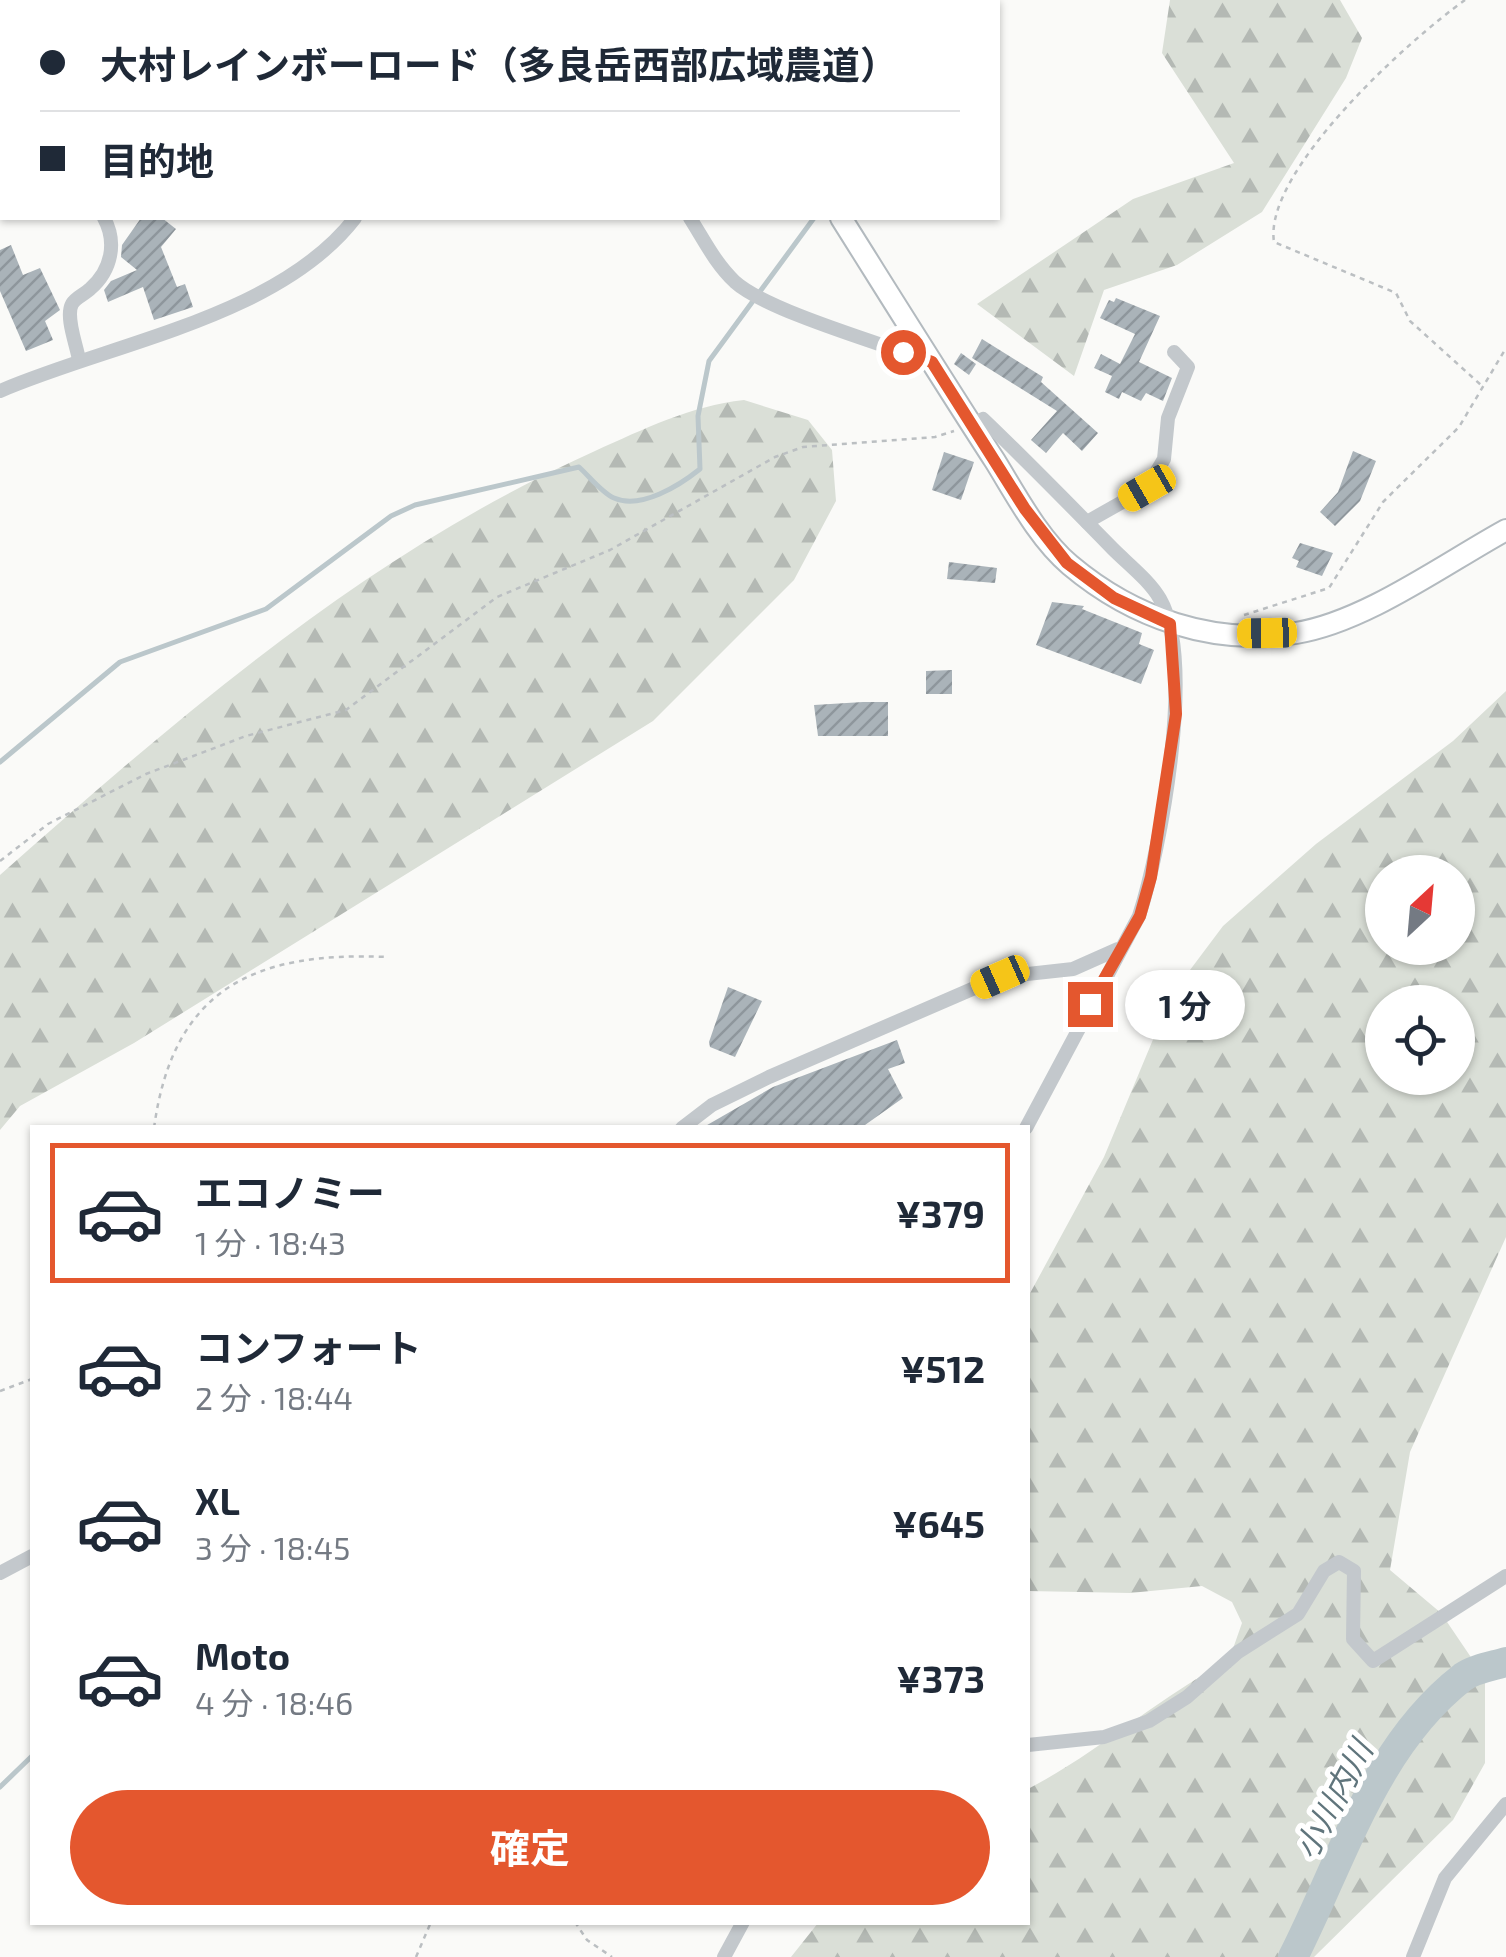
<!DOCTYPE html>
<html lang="ja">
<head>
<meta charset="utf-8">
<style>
  body { margin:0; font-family:"Exo 2","Noto Sans JP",sans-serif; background:#f2f2f3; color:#1f2937; height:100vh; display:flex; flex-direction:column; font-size:38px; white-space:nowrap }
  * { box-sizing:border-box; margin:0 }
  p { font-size:32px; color:#747a83 }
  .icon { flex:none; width:55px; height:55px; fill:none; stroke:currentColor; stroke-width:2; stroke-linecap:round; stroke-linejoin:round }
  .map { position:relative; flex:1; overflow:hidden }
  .drawer { position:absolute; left:30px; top:1125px; width:1000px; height:800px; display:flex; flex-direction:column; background:#fff; border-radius:0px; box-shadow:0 2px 8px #0004 }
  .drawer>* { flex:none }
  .guide { position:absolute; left:0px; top:0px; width:1000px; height:220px; box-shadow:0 2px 8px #0004; display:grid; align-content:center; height:220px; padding:0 40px; background:#fff }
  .needle { width:65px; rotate:26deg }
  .fabs { position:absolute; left:1365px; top:855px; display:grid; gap:20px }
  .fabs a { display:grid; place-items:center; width:110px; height:110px; border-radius:50%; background:#fff; box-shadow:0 2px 8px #0004; font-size:50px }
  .end { position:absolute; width:45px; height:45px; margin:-22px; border:12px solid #e4572e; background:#fff; box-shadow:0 0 0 5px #fff }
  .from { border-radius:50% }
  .bubble { position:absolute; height:70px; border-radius:35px; background:#fff; box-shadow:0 2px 8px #0004; font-size:32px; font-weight:700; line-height:70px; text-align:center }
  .car { position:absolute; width:30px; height:60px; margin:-30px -15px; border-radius:12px; box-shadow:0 0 8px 2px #0007; background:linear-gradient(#f5c518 24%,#345 0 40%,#f5c518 0 76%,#345 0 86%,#f5c518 0) }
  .guide b { display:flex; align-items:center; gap:35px; height:95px; font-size:38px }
  .guide b+b { border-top:2px solid #e0e1e3 }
  .guide i { width:25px; height:25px; background:#1f2937 }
  ul { padding:18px 0 0; list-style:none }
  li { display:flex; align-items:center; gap:30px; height:140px; margin:0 20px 15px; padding:0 20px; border:5px solid transparent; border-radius:0px }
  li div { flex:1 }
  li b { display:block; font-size:38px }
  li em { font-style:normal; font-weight:700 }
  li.selected { border-color:#e4572e }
  li>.icon { width:90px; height:90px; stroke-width:1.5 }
  .button { display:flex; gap:20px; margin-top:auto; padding:20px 40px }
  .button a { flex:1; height:115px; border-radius:60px; background:#e4572e; color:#fff; font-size:40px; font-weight:700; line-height:115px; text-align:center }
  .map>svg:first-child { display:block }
</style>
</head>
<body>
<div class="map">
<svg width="1506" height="1957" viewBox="0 0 1506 1957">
  <defs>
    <pattern id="forest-firs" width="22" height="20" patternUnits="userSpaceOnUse" patternTransform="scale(2.5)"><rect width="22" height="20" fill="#dadfd7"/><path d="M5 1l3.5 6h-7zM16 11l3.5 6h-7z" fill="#b4b9b4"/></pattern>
    <pattern id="building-hatch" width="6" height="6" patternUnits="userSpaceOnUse" patternTransform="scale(2.5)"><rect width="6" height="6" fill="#aab3b9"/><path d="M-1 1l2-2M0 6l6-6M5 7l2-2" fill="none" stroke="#8e969c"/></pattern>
  </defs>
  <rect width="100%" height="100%" fill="#fafaf8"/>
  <g fill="url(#forest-firs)" fill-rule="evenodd">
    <path d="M1170 0H1340L1362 38 1346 78 1262 212 1177 265 1104 290 1074 376 977 304 1133 199 1234 163 1162 53Z"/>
    <path d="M744 400 808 420 832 450 836 501 794 580 653 721 134 1043 20 1106 0 1130V875C183 713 369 552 595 451 644 429 690 406 744 400Z"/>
    <path d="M1506 691V1237L1410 1452 1390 1570 1441 1613 1485 1678V1763L1453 1820 1314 1957H791L818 1923 1028 1922V1789C1099 1752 1158 1698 1229 1660L1242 1623 1232 1602 1202 1586 1130 1593 1028 1591V1297L1104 1157 1172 994 1223 926 1316 844 1453 741ZM1382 872H1458V948H1382ZM1382 1002H1458V1078H1382Z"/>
  </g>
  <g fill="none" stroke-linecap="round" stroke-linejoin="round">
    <g stroke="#bbc7cb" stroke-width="5">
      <path d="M855 2 857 0"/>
      <path d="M0 762 120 662 266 609 391 516 415 505 579 467C589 476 602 493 614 498 641 510 680 485 700 469L698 416 709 361 814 218"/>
      <path d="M0 1787 32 1756"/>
    </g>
    <path stroke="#bbc7cb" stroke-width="30" d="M1293 1957C1342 1861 1374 1746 1463 1677 1474 1669 1493 1666 1506 1662"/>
  </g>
  <g fill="url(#building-hatch)">
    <path d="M141 218H162L176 229 161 247 177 287 185 284 193 307 154 320 143 287 108 302 104 290 111 281 137 270 121 257 122 245Z"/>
    <path d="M11 245 23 275 40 268 60 310 45 321 53 340 26 351 0 291V250Z"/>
    <path d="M1116 298 1160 316 1139 362 1172 378 1163 401 1146 393 1141 401 1122 392 1119 399 1105 392 1112 376 1094 368 1101 354 1120 364 1135 334 1100 318 1109 300 1114 302Z"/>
    <path d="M982 339 1043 377 1041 382 1098 433 1082 451 1063 433 1046 453 1031 440 1057 411 972 358Z"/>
    <path d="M961 353 976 364 969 375 954 364Z"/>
    <path d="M1353 451 1376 461 1360 501 1335 526 1320 512 1338 492Z"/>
    <path d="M944 452 974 462 961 500 932 490Z"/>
    <path d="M1300 543 1333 553 1322 576 1296 567 1299 561 1292 558Z"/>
    <path d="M949 562 997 568 995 583 947 579Z"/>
    <path d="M1052 602 1084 606 1082 609 1142 633 1139 644 1154 650 1141 684 1036 645Z"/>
    <path d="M952 670V694H926V671Z"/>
    <path d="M863 702H888V736H818L814 705Z"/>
    <path d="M728 987 762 1001 735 1057 710 1047 709 1042Z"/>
    <path d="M897 1040 905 1063 888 1069 903 1098 865 1125 702 1128 773 1087Z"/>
  </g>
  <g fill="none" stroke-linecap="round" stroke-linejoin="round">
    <g stroke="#b3babf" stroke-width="24">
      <g id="secondary">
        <path d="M704 0 706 2"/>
        <path d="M841 218C892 299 943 381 995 461 1016 495 1039 539 1070 565 1133 618 1213 646 1296 633 1365 622 1444 564 1506 530"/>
      </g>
    </g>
    <g stroke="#bbbfc2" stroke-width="2.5" stroke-dasharray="5 5" stroke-linecap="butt">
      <path d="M1465 0C1410 39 1263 171 1274 242L1396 293 1410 321 1481 385"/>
      <path d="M1244 615 1329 588 1383 502 1459 427 1506 348"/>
      <path d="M0 861 48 824 146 774 246 736 346 710 497 597 610 550 775 457 803 447 935 437 954 431"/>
      <path d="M154 1128C173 988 255 951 387 957"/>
      <path d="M0 1391 32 1379"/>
      <path d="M575 1922 587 1940 612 1957"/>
      <path d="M416 1957 431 1922"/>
    </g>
    <path stroke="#c3c8cc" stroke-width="8" d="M0 76 2 83"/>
    <g stroke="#c3c8cc" stroke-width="14">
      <path d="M205 2 207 0"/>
      <path d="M544 2 548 0"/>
      <path d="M668 2 669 0"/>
      <path d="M0 132 2 131"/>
      <path d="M690 218C704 240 715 263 735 282 767 311 886 345 931 362"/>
      <path d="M79 360C77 346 65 317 72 304 75 298 85 294 90 289 112 270 117 242 104 218"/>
      <path d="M0 391C111 343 279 317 355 218"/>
      <path d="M971 425 983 419C1027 461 1070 505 1113 549 1128 564 1150 581 1160 599 1196 661 1161 848 1139 916L1026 1128"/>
      <path d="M1087 522 1147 488 1164 459 1168 418 1188 367 1174 352"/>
      <path d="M682 1128 712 1105 769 1077 1000 977 1073 969 1118 949"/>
      <path d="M0 1573 32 1556"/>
      <path d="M1028 1745 1104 1737 1149 1721 1187 1697 1238 1652 1298 1614 1324 1571 1339 1562 1354 1571 1353 1639 1373 1661 1506 1576"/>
      <path d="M724 1957 743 1922"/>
      <path d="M1413 1957 1445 1878 1506 1804"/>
    </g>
    <use href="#secondary" stroke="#fff" stroke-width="20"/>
  </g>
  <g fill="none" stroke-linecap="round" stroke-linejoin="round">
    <path stroke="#e4572e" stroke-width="12" d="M903 352 932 362 1025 509 1067 563 1114 598 1170 624 1176 714 1151 877 1140 916 1090 1004"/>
  </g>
  <g text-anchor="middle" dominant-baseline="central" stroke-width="10" stroke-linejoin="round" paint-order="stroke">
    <g font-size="32" font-style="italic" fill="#60757c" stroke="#fff">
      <text transform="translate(1332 1799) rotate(-62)">小川内川</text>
    </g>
  </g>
</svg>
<div class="fabs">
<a><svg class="needle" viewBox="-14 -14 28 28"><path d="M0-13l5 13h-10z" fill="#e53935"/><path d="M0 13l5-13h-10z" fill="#747a83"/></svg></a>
<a><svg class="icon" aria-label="locate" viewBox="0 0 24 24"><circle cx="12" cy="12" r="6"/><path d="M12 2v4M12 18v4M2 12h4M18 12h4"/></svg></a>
</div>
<i class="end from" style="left:903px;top:352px"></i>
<i class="end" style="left:1090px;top:1004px"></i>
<div class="bubble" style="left:1125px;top:970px;width:120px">1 分</div>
<i class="car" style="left:1147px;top:488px;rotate:240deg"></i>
<i class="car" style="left:1267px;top:633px;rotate:269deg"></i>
<i class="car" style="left:1000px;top:977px;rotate:246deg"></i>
<div class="guide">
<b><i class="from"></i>大村レインボーロード（多良岳西部広域農道）</b>
<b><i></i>目的地</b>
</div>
<section class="drawer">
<ul>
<li class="selected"><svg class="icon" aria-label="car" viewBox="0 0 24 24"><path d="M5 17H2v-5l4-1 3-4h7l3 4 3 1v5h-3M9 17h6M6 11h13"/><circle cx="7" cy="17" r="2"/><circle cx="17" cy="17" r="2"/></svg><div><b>エコノミー</b><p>1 分 · 18:43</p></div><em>¥379</em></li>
<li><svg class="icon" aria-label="car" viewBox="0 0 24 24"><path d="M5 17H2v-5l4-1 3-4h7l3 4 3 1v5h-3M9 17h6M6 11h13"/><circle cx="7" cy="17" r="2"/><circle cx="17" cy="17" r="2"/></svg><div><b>コンフォート</b><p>2 分 · 18:44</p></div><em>¥512</em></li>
<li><svg class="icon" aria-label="car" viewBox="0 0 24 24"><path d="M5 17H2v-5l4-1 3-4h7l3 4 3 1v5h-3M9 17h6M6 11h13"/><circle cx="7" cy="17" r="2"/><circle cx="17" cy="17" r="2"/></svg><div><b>XL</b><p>3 分 · 18:45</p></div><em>¥645</em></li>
<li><svg class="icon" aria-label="car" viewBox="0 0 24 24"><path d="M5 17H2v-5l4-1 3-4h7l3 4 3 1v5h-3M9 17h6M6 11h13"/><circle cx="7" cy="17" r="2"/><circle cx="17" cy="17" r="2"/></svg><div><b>Moto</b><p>4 分 · 18:46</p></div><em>¥373</em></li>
</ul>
<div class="button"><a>確定</a></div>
</section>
</div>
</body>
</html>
